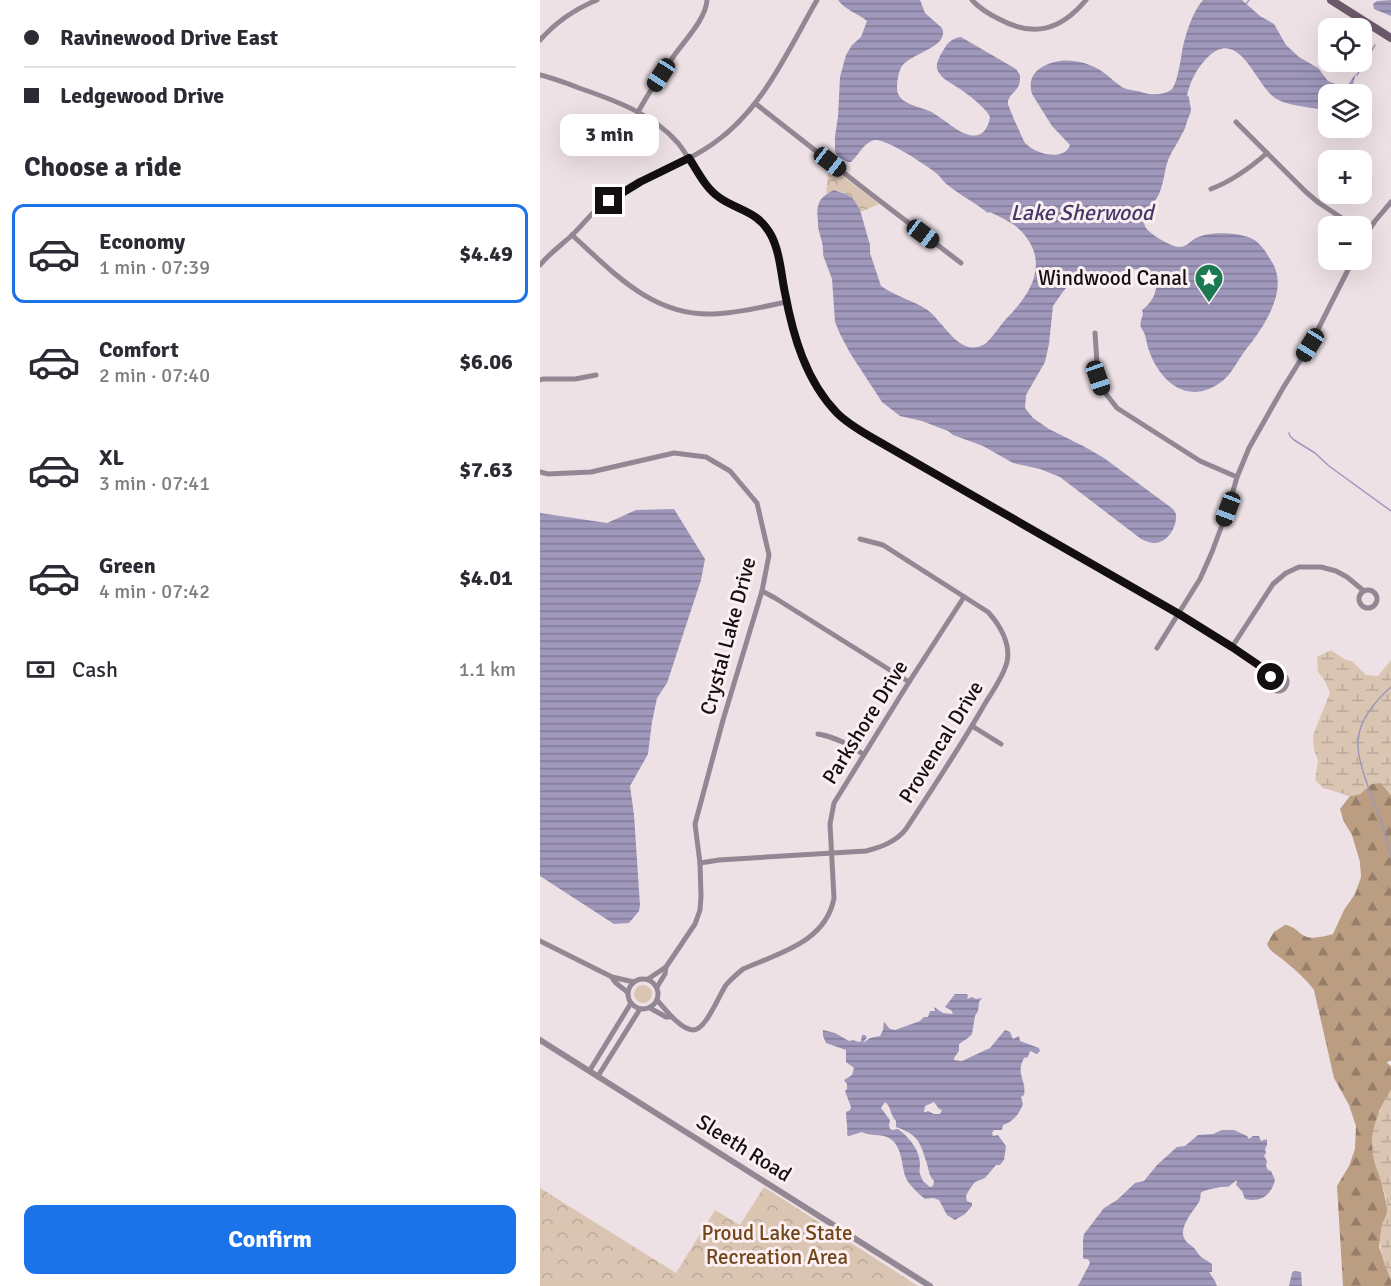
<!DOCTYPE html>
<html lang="en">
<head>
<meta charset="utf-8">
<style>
  body { margin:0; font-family:Signika,sans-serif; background:#f2f2f3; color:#2b2b33; height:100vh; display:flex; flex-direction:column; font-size:22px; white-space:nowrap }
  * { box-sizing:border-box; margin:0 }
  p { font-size:20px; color:#7c7c81 }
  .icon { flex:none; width:33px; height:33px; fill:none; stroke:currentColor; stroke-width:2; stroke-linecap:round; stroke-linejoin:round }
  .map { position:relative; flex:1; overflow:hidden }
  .drawer { display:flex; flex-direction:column; background:#fff; width:540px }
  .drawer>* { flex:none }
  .guide { display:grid; align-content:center; height:132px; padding:0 24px; background:#fff }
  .controls { position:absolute; left:778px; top:18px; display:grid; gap:12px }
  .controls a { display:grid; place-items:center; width:54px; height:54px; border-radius:12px; background:#fff; box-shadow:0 6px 24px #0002; font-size:30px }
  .end { position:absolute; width:27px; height:27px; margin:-14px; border:8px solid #130f10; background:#fff; box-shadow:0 0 0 3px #fff }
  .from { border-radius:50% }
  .bubble { position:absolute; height:42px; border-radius:12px; background:#fff; box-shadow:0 6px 24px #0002; font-size:20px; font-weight:700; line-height:42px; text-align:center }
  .car { position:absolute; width:18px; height:36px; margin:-18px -9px; border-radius:8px; box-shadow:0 0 4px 2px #0007; background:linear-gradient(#222 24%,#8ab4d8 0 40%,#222 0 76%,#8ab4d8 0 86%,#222 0) }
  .guide b { display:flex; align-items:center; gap:21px; height:57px; font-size:22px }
  .guide b+b { border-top:2px solid #e1e1e2 }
  .guide i { width:15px; height:15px; background:#2b2b33 }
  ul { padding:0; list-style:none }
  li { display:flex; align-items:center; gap:18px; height:99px; margin:0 12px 9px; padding:0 12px; border:3px solid transparent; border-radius:12px }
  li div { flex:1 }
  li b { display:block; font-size:22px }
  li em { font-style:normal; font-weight:700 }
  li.selected { border-color:#1a73e8 }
  li>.icon { width:54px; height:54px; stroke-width:1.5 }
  h2 { padding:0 24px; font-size:27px; line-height:72px }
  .pay { display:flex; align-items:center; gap:15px; height:66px; padding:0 24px; font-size:22px }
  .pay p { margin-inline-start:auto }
  .primary-button { display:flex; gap:12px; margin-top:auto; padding:12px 24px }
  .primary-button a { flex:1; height:69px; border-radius:12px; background:#1a73e8; color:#fff; font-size:24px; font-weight:700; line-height:69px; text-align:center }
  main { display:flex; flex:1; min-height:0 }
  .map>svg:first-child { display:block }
</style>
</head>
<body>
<main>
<section class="drawer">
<div class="guide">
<b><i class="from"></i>Ravinewood Drive East</b>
<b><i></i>Ledgewood Drive</b>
</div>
<h2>Choose a ride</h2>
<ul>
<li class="selected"><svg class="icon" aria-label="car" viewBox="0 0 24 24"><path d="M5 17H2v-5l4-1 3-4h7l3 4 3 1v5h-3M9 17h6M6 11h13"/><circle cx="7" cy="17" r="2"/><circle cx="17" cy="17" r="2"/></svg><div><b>Economy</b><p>1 min · 07:39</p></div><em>$4.49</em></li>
<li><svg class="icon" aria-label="car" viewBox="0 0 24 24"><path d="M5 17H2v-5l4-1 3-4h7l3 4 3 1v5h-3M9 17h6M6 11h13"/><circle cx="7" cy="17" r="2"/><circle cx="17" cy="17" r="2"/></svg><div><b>Comfort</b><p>2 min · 07:40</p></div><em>$6.06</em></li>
<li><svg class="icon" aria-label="car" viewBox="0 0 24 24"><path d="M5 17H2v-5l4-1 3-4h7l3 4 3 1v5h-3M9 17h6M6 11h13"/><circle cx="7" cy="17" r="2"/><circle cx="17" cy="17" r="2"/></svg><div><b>XL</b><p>3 min · 07:41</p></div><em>$7.63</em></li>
<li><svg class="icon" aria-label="car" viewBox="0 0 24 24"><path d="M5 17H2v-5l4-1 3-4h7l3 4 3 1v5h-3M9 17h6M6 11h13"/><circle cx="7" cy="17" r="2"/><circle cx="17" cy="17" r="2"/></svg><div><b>Green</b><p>4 min · 07:42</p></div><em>$4.01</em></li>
</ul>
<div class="pay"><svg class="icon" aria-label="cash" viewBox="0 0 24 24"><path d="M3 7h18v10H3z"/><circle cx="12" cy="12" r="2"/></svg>Cash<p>1.1 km</p></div>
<div class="primary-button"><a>Confirm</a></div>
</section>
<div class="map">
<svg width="851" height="1286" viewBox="0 0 851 1286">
  <defs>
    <pattern id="forest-firs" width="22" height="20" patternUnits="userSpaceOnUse" patternTransform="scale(1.5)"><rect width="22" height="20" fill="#bb9d82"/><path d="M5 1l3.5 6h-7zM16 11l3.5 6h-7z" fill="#977e69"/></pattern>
    <pattern id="wetland-marsh" width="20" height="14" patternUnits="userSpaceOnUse" patternTransform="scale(1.5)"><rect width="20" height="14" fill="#dac5b3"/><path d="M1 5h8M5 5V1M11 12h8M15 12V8" fill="none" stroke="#baa899"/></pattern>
    <pattern id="park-crowns" width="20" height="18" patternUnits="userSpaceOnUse" patternTransform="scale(1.5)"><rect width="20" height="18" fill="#dac5b3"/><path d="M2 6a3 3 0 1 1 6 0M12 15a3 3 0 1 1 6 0" fill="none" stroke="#baa899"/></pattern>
    <pattern id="water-rules" width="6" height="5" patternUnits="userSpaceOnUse" patternTransform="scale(1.5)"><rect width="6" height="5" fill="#9f98bb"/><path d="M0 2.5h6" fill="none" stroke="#807a97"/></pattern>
  </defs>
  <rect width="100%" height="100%" fill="#eee1e5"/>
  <circle fill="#dac5b3" cx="103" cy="994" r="9"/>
  <path fill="url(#forest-firs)" d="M832 783H841L851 795V1061H849L847 1063 851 1066V1090L839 1111 834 1160 841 1180 848 1212 842 1225 839 1247 851 1280V1286H803L797 1186 809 1166 815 1149 816 1126 809 1105 794 1078 774 990C765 978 753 968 741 958 734 953 730 951 727 944L734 932 745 925C756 926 758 934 767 937 775 939 785 936 793 934L804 910 815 894 821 877 820 862 812 835 804 822 800 809 810 796 820 794Z"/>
  <g fill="url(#wetland-marsh)">
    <path d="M791 650 806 660 812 661 826 675 838 676 851 660V795L841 783 832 784 820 794 810 796 783 788 775 780 778 760 774 750 773 735 790 693 785 681 778 672 777 657Z"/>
    <path d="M851 1090V1280C843 1261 837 1247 842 1226 843 1220 848 1215 847 1209 847 1192 838 1176 834 1160 827 1134 838 1112 851 1090Z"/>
  </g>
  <g fill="url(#park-crowns)">
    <path d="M289 166 339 204 321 212C313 198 310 194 294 190L286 194Z"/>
    <path d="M224 1187 378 1286H0V1188L136 1273 175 1210 200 1225Z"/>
  </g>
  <g fill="url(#water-rules)" fill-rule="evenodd">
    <path d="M298 0H380L385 13 402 28C410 47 371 53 362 66 358 72 357 82 357 89 358 104 378 106 389 111 404 117 427 144 442 133 447 129 449 123 450 117 446 108 431 97 423 91 414 84 401 80 397 69 396 63 400 55 403 51 407 43 412 38 421 37L476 69 480 75C480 78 480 82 479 85 476 92 467 96 468 104 469 108 483 140 485 143 495 154 524 162 530 145L512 126 492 94C489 84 491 75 499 69 517 56 542 59 560 70 568 75 574 82 582 87 589 91 597 90 604 93 612 95 624 95 631 90 638 84 641 56 643 46 647 31 652 13 663 0H702L720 16 734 24 746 45 759 57 778 68 788 81 798 85H808L816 73 813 84 823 87 828 92 822 103V94H789V110C774 108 747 106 735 98 716 85 700 29 670 55 658 66 651 79 647 95L649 97C649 101 651 106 651 111 650 115 649 115 648 119 646 123 646 128 643 132 639 141 632 150 628 160 624 172 624 183 619 194 614 205 600 213 605 226 607 233 632 247 639 247 646 248 652 239 658 237 672 231 704 232 716 241 722 246 726 252 730 259 752 289 722 329 704 352 693 368 689 380 671 388 637 404 611 368 606 339 603 324 597 332 603 314L602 310C613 302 619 290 615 276 607 270 598 268 587 270L534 284 527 287 522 293 513 306 509 344 505 362 486 395 485 408 493 418 509 429 545 447 564 458 633 509 636 514C637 526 629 542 615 543 610 543 606 541 601 539L520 477 500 469 473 463 443 446 413 435 408 431 382 421 360 416 342 402 310 353 300 334 295 322 292 279 283 255C284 247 281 239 279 231 278 228 278 225 278 222 276 204 278 198 294 190L308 195 314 200 320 210 330 245V253L341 286C355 296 372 300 386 309 404 321 419 359 445 344 453 337 459 327 466 319 491 294 510 263 482 232 474 223 460 217 450 212L448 213C436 203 421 196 409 186 404 183 401 177 396 173 386 165 347 139 335 140 324 142 318 156 311 162H308L300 158 296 154 295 150V136L298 117 300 77 306 55 312 45 321 37 327 21C318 13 306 11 298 0Z"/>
    <path d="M851 0V16L834 9 833 4 837 1Z"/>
    <path d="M134 509 165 559 161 580 127 683 117 698 112 722 108 754 90 786 94 815 100 905 99 911 89 923 74 924 0 876V513L67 523 96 510Z"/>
    <path d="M415 994H427L428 996 427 999 432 997 436 999 442 998 439 1002 438 1011 435 1016 432 1034 428 1038 419 1044V1051L414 1058V1060L422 1061 450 1048 465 1030 470 1032 473 1039 479 1036 480 1041 499 1048 500 1051 497 1054 490 1051 488 1057 484 1058C475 1075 487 1080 484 1095L481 1097 483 1104C479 1114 474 1121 463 1125L462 1130H454L452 1133 453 1136 458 1135 466 1146 464 1160 460 1165H456L445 1178 435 1182 429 1190 426 1196 427 1201 432 1203V1206L425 1214 415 1220 407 1215 399 1200 393 1198 385 1199C380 1195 368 1184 366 1178 361 1166 363 1146 349 1138 340 1133 331 1137 322 1132L309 1136 307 1135C308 1127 306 1120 306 1112L310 1110 311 1107 305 1091 307 1089V1084L304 1080 312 1075 314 1068 306 1062V1050L286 1043 283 1036V1030L295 1033 309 1041 313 1040 319 1042 321 1041 322 1035H325L327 1037 323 1043 330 1038 340 1036 343 1030 344 1022 350 1029 355 1030 380 1021 384 1017H388L390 1011H395L394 1007 403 1013 413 1014 411 1010 405 1007ZM345 1102C351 1106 350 1115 356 1121V1127C379 1135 380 1142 387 1164 389 1171 389 1176 394 1181L393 1186 390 1187 383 1181 380 1174C379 1171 380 1167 380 1164 380 1150 368 1136 358 1129L353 1130 350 1129 349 1125 350 1120 341 1108ZM394 1102 399 1109 402 1110 400 1114H394L388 1111 386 1112H384L385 1106Z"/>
    <path d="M682 1130H694L707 1136 709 1139 713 1136H719L721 1141 727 1139V1145L725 1149 726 1153 724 1156 727 1161 726 1166 728 1170 731 1171 735 1180C731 1196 720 1203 705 1199L702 1191 696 1185 697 1180 688 1187C684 1186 663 1190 661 1193 660 1195 661 1199 659 1202 654 1210 642 1223 643 1234 644 1242 650 1244 654 1248 657 1251 658 1254 660 1256 663 1259 668 1261 672 1264V1272H669L675 1281 677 1286H538L550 1263 548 1259H544L543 1257V1240L544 1234 564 1208 577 1200 595 1183 604 1181 617 1165 637 1147 645 1146 658 1135 673 1134Z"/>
    <path d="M754 1271 761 1272 762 1286H749L752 1273Z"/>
  </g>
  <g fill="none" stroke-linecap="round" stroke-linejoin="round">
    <g stroke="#9f98bb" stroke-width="1.5">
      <path d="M706 4 709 0"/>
      <path d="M817 75 835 45"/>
      <path d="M749 433 750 436 754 440 775 453 789 466 851 511"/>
      <path d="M851 687C836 700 819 720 818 741 816 761 834 801 841 821 845 833 848 845 851 857"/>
    </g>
    <g stroke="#938793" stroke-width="5">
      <path d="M432 0C439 8 449 14 459 19 494 38 521 30 546 0"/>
      <path d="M0 40C16 22 35 9 57 0"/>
      <path d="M0 75C13 78 26 83 39 88 74 100 113 114 138 143 151 159 159 181 175 194 200 216 222 207 236 246 253 315 251 374 310 425L639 614 733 675"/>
      <path d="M216 104 327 191 421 263"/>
      <path d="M98 112C108 94 119 77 131 60 142 43 166 20 167 0"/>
      <path d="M696 122 766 192 779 203 814 226"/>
      <path d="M671 189C692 181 710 168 727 153"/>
      <path d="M32 235C74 273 112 316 173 314 198 313 223 307 246 302"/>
      <path d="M822 240 835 221 851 202"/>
      <path d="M0 265C9 254 20 246 30 237 38 230 45 221 52 214 64 204 76 195 90 188 118 172 148 162 174 143 223 109 248 50 277 0"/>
      <path d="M555 333 558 378 563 390 577 408 660 461 697 477"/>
      <path d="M0 380 3 379H35L56 375"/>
      <path d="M0 472 8 474 51 472 134 453 166 457 190 471 217 503 229 555 222 591 183 720 155 824 160 863 161 896 160 910 155 924 126 967 125 974 117 987"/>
      <circle cx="828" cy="599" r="9"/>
      <path d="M222 591 235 598 369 682"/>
      <path d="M692 647 733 584 746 573 759 567H781L796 571 807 577 824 591"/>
      <path d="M617 648 660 579 672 552 688 509 697 477 709 448 743 388 770 345 813 260"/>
      <circle cx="738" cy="682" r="9"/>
      <path d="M432 726 461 744"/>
      <path d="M278 734C296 737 309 745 323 754"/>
      <path d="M160 863 179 860 326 851C341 847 356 842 366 829 392 789 419 749 443 707 451 693 463 678 467 662 471 644 460 625 448 612L343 545 320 539"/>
      <path d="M0 941 72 977 94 982"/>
      <path d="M72 977C75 985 83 987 88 993"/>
      <circle cx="103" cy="994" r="15"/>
      <path d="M108 979 126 967"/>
      <path d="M117 1000C125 1009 141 1030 153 1030 166 1030 179 995 186 985 191 979 197 974 203 969 239 953 286 942 294 898L290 824 294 803 369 682 424 597"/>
      <path d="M110 1008 126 1017H130"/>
      <path d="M50 1070 91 1003"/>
      <path d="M58 1076 100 1009"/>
    </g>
    <path stroke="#938793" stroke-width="6" d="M0 1040 390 1286"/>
    <path stroke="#6c5a6c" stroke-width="8" d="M791 0 851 38"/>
  </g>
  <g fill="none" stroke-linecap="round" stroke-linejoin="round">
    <path stroke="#130f10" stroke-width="8" d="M69 201 100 182 149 158C158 172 166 189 180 198 199 211 218 211 231 235 240 252 241 274 245 293 253 336 266 381 297 413 307 423 319 430 331 437L639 614 692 647 733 675 731 677"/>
  </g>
  <defs>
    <g id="sight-pin" transform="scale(1.5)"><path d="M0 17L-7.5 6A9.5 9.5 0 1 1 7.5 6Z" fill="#1b7a51" stroke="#fbeff2"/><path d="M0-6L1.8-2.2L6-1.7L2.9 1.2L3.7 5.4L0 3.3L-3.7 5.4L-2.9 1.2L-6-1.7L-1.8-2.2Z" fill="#fff"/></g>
  </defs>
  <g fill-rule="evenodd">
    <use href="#sight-pin" x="669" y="278"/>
  </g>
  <g text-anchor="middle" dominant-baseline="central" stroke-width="6" stroke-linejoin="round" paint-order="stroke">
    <g font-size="21" fill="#130f10" stroke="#fbeff2" text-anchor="end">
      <text x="648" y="278">Windwood Canal</text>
    </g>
    <g font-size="21" fill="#130f10" stroke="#fbeff2">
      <text transform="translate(188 636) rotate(-75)">Crystal Lake Drive</text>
      <text transform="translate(325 722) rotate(-58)">Parkshore Drive</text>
      <text transform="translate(401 742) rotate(-58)">Provencal Drive</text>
      <text transform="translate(204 1148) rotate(32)">Sleeth Road</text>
    </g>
    <g font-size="21" fill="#70451a" stroke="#fbeff2">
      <text x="237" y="1233">Proud Lake State<tspan x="237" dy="24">Recreation Area</tspan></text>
    </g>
    <g font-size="22" font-style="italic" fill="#443869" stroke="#fbeff2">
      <text x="542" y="212">Lake Sherwood</text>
    </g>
  </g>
</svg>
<div class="controls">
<a><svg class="icon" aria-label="locate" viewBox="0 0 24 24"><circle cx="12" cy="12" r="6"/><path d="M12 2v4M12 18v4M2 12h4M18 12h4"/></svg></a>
<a><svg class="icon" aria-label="layers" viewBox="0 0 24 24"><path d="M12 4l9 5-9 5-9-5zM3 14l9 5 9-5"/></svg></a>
<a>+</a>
<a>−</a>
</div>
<i class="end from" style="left:731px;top:677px"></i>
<i class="end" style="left:69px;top:201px"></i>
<div class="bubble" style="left:20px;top:114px;width:99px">3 min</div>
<i class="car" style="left:121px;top:75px;rotate:213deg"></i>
<i class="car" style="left:290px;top:162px;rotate:128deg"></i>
<i class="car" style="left:383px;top:234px;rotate:127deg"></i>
<i class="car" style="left:770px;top:345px;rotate:212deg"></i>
<i class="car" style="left:558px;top:378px;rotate:161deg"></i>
<i class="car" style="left:688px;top:509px;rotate:201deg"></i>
</div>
</main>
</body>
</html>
